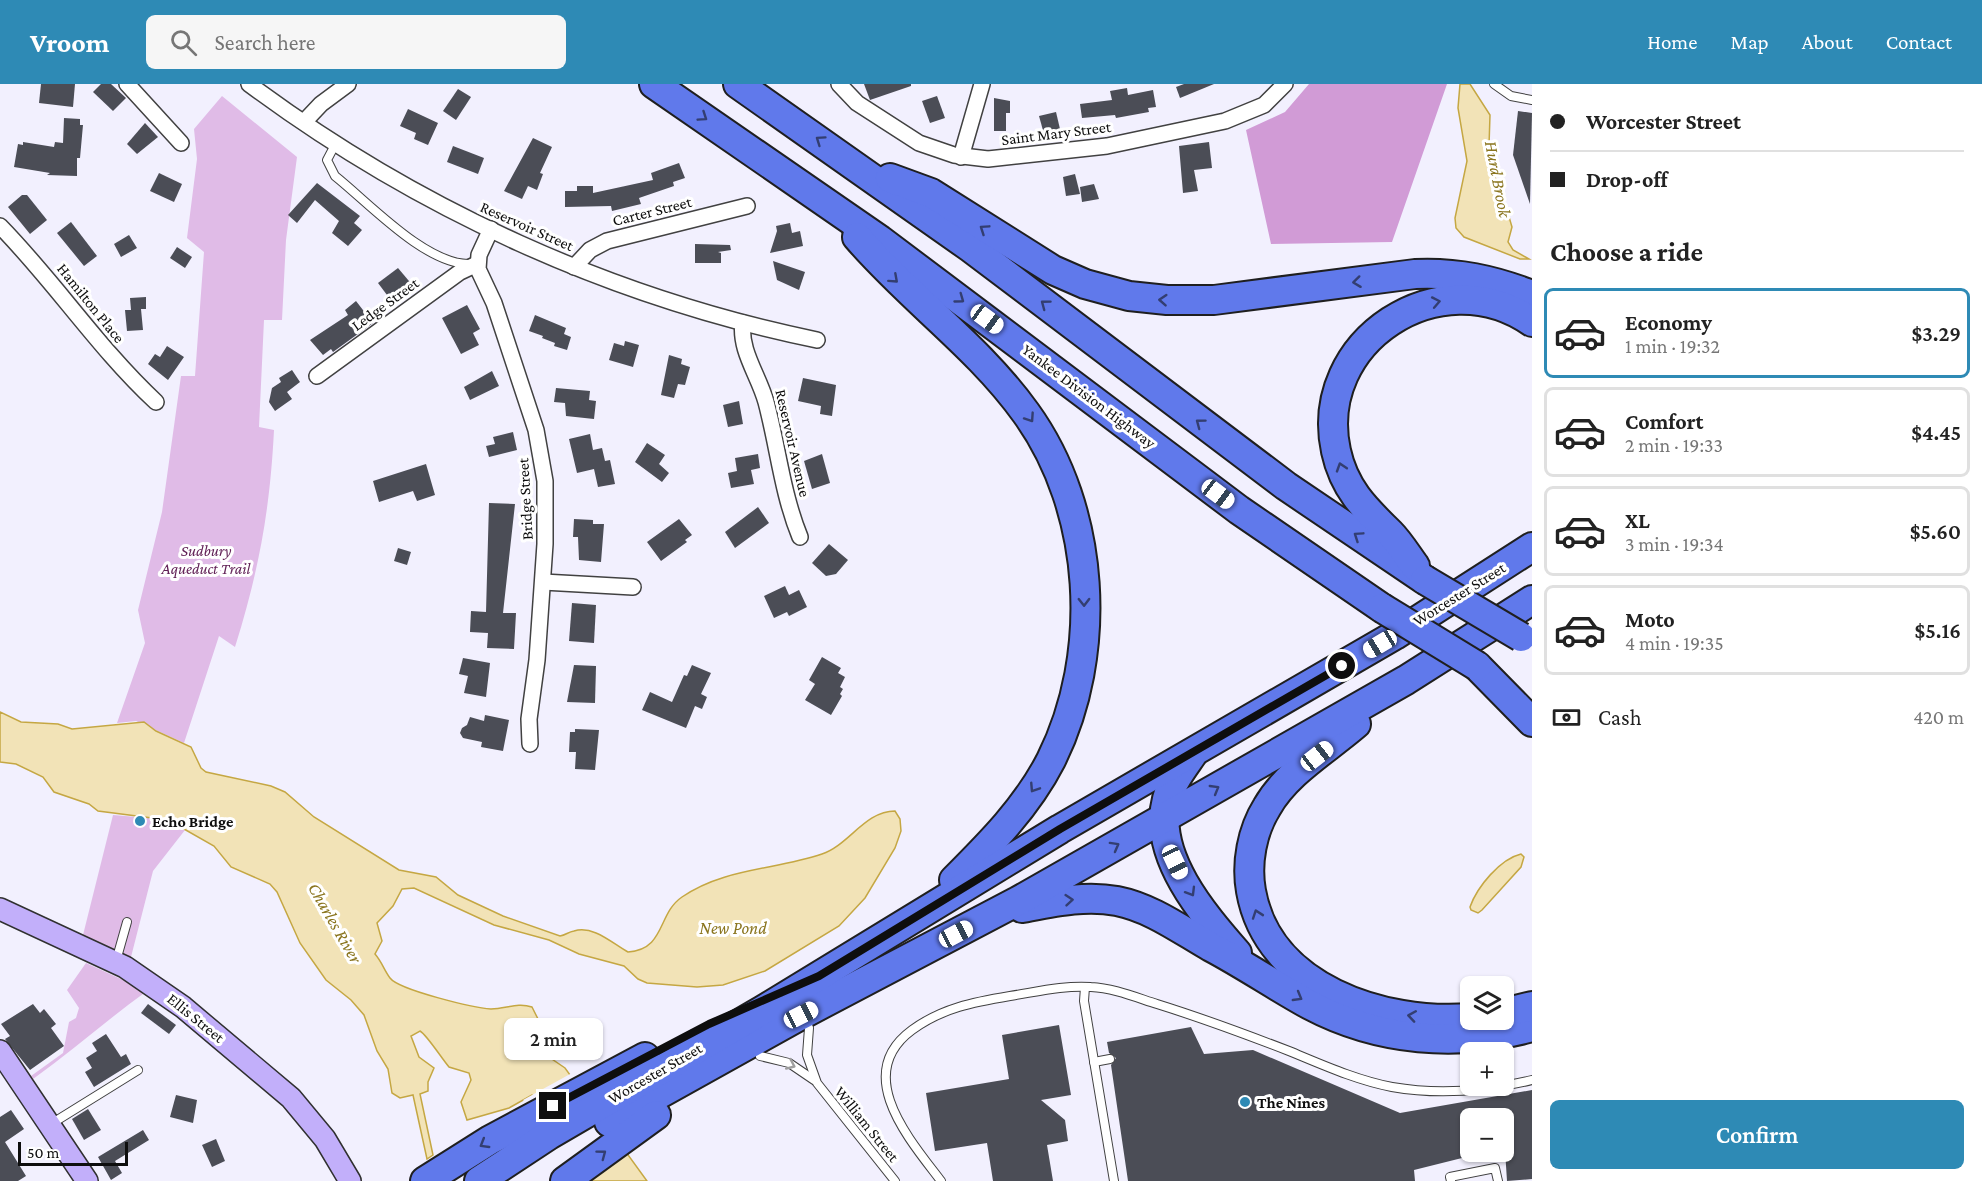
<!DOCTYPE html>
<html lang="en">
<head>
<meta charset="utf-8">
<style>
  body { margin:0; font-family:"Crimson Pro",serif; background:#f6f6f6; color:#222; height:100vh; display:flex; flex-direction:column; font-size:22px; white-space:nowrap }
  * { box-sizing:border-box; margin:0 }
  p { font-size:20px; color:#767676 }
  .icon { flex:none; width:33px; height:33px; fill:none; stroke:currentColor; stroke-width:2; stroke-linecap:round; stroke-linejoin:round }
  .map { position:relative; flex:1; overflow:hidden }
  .sheet { display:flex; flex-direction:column; background:#fff; width:450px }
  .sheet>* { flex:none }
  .guide { display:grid; align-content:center; height:132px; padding:0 18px; background:#fff }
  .buttons { position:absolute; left:1460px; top:892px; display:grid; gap:12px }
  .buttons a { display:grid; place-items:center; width:54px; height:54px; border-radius:9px; background:#fff; box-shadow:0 2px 4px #0004; font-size:30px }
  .scale { position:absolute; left:18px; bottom:15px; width:110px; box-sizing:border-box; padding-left:6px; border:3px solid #0e0e0e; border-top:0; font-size:16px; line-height:21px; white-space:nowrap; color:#0e0e0e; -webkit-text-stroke:4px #fff; paint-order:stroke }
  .end { position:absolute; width:27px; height:27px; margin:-14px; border:8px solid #0e0e0e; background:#fff; box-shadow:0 0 0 3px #fff }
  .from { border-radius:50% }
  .bubble { position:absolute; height:42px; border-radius:9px; background:#fff; box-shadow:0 2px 4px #0004; font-size:20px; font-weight:600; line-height:42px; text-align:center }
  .car { position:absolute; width:18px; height:36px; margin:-18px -9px; border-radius:8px; box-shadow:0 0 4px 2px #0007; background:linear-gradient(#fff 24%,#345 0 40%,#fff 0 76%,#345 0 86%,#fff 0) }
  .guide b { display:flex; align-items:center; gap:21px; height:57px; font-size:22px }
  .guide b+b { border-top:2px solid #e0e0e0 }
  .guide i { width:15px; height:15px; background:#222 }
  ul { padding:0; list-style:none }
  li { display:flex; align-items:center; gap:18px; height:90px; margin:0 12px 9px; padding:0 6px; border:3px solid #e0e0e0; border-radius:9px }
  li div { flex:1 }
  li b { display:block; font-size:22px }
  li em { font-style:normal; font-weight:600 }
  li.active { border-color:#2e8ab5 }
  li>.icon { width:54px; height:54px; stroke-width:1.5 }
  h2 { padding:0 18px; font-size:27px; line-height:72px }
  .pay { display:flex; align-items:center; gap:15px; height:66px; padding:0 18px; font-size:22px }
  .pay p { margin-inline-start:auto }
  .action { display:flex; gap:12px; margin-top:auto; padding:12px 18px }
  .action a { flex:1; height:69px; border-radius:9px; background:#2e8ab5; color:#fff; font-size:24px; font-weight:600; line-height:69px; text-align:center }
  header { display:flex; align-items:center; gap:36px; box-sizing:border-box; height:84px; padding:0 30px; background:#2e8ab5; color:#fff }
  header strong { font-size:28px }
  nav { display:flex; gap:33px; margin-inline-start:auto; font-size:21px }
  .search { width:420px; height:54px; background:#f6f6f6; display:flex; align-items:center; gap:15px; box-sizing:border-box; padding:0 21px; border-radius:9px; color:#767676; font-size:22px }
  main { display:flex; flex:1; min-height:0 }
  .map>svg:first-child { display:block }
</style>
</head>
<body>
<header>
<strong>Vroom</strong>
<div class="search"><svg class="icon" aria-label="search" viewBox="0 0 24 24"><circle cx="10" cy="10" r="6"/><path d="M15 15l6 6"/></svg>Search here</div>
<nav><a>Home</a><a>Map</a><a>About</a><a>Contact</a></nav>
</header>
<main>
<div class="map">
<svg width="1532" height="1097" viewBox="0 0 1532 1097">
  <rect width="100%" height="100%" fill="#f2f0fe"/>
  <g fill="#e0bbe7">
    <path d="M222 12 297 73 286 156 282 236H264L259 343 274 346C270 426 259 486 235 563L219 552 184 659 136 637 117 639 145 559 138 526 162 428 181 292H195L204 168 187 154 197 75 194 45Z"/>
    <path d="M113 731 160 735 185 746 153 787 131 873 83 851Z"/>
    <path d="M86 879 147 907C108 935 72 967 33 995L31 992 63 969 69 938 76 934 79 924 67 906Z"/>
  </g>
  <path fill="#d19bd6" d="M1309 0H1447L1392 158 1271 160 1246 46 1285 28Z"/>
  <g fill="#f2e3b7" stroke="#c5a743" stroke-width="1.5">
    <path d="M1460 0H1470L1490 31 1489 62 1494 75 1491 88 1499 99 1512 143 1508 158 1513 166 1529 175H1520L1464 153 1456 144 1455 134 1467 77 1458 24Z"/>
    <path d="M0 628 21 638 58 640 72 645 144 638 156 647 191 663 201 684 206 688 271 702 285 708 314 733 399 786 436 793 458 811 503 832 560 852C566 851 568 848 574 847 594 841 613 860 628 868 666 865 657 830 682 813 724 784 775 786 822 770 849 761 865 727 895 727L900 735 901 747 895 764 865 814 839 842 765 887 723 901 697 903 647 899 638 895 624 882 579 870 549 856 494 841 414 804 402 805 393 822 377 839 382 857 375 870C382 878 384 886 390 894 399 906 474 924 491 925 506 925 517 918 532 923L542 943 549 973 565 984 647 1097H588L594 1093 532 1011 509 1024 467 1036 461 1018 471 996 469 989 449 983C442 975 427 951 420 947L411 952 419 973 434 984 428 998V1007L420 1010 433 1071 427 1075 413 1011 400 1014 392 1009 388 985 377 967 364 931 351 916 326 896 300 859 277 808 270 800 231 783 214 762 177 741 160 735 98 727 89 720 54 708 43 693 16 680 0 678Z"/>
    <path d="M1521 770 1524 773 1521 783 1482 826 1478 829 1471 826 1470 823C1477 803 1500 775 1521 770Z"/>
  </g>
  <path fill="#f2f0fe" d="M572 989 629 1067 590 1092 531 1015 525 1018 523 1016Z"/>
  <g fill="#4b4d56">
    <path d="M41 0H75L73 23 39 19Z"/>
    <path d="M101 0H111L126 14 113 27 93 8Z"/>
    <path d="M864 0H911V2L870 16Z"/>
    <path d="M1184 0H1214L1180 14 1176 3Z"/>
    <path d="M1127 4 1128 11 1153 6 1156 23 1148 24 1149 28 1116 34 1115 31 1082 34 1080 20 1112 16 1110 7Z"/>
    <path d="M458 5 471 13 456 36 443 27Z"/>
    <path d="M937 12 945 34 930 39 922 17Z"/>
    <path d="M994 14 1010 17V29H1006V47H994Z"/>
    <path d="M408 25 438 39 428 61 414 55 416 49 400 42Z"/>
    <path d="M1518 27 1532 29 1530 120 1513 71Z"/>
    <path d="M1056 28 1060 45 1044 50 1039 32Z"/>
    <path d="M64 34 80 35V41H83L80 74H77V92L47 91 50 89 14 83 18 60 23 61V58L54 63 55 58 63 59Z"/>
    <path d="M145 39 158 53 137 70 127 60Z"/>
    <path d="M533 54 552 63 540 89 543 90 537 106 528 102 522 115 504 107Z"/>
    <path d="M1209 58 1212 84 1194 86 1198 107 1183 109 1179 62Z"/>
    <path d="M453 62 484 74 478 90 447 78Z"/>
    <path d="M679 79 685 94 673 98 674 102 639 114 641 120 612 127 611 122 565 123V107H577V102H593V109L653 96 651 89Z"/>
    <path d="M159 89 182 100 174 118 150 107Z"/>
    <path d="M1075 90 1080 110 1066 112 1063 93Z"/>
    <path d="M317 99 360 132 354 139 362 146 348 162 332 149 339 137 315 116 297 139 288 131Z"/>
    <path d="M1094 100 1099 115 1082 118 1080 103Z"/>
    <path d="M22 111H27L47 136 30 150 8 123Z"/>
    <path d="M71 138 97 172 84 182 57 149Z"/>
    <path d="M790 139 792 149 800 147 803 162 770 169 777 147 776 142Z"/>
    <path d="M129 151 137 164 121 173 114 160Z"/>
    <path d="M695 160 730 161 731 166 718 168 721 169V179H695Z"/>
    <path d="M177 163 192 173 185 184 170 174Z"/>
    <path d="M773 177 805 188 799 206 777 196Z"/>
    <path d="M398 184 414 203 393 219 378 199Z"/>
    <path d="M146 213V225H141L143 246 127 247 125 226H131L130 214Z"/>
    <path d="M356 217 373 239 333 268 331 265 323 271 310 256 348 231 345 226Z"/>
    <path d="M467 221 480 245 473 249 479 261 461 270 442 234Z"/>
    <path d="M535 231 566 244 564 250 571 253 567 266 554 262 555 259 542 254 543 252 529 247Z"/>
    <path d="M625 257 639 261 633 283 609 276 614 259 624 262Z"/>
    <path d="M167 262 184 273 168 296 148 280 155 270 160 273Z"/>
    <path d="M669 271 682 275 681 280 690 283 685 301 678 300 674 314 661 311Z"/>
    <path d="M292 286 300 298 287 308 292 315 275 327 269 318 272 304 281 298 279 294Z"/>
    <path d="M492 287 499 302 470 316 464 303Z"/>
    <path d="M803 294 836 301 832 332 820 330 821 322 798 317Z"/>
    <path d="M556 304 590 307 589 316 596 317 594 335 566 332 565 319 554 318Z"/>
    <path d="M739 317 743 340 728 343 723 321Z"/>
    <path d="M513 348 517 366 489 373 486 362 495 360 493 353Z"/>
    <path d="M590 350 593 366 602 364 605 377 610 376 615 400 598 403 594 385 577 389 569 355Z"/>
    <path d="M647 359 665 371 659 380 669 389 662 398 635 378Z"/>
    <path d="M758 370 760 384 751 386 754 400 731 404 728 389 737 387 735 374Z"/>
    <path d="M822 370 830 399 812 405 804 377Z"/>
    <path d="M426 380 435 411 417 417 413 407 379 418 373 397Z"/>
    <path d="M489 419 515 420 503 529H516L514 565 487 564 488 549 470 548 471 527 486 528Z"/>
    <path d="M758 423 769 439 735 464 725 448Z"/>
    <path d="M574 435 593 436V440H604L601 478 579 476 578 453H573Z"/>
    <path d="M679 435 692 451 685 456 687 458 661 477 647 458Z"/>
    <path d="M829 460 848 476 836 490 826 492 812 479Z"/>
    <path d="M398 464 411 468 407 481 394 477Z"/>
    <path d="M785 502 789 511 799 506 807 523 789 532 787 528 774 534 764 512Z"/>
    <path d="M572 519 596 521 594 559 569 557Z"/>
    <path d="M822 573 841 584 838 589 845 593 840 603 843 605 840 610 842 612 831 631 805 616 815 600 809 596Z"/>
    <path d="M463 574 490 579 486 613 464 609 468 592 459 590Z"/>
    <path d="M574 581 596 582 595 619 567 618Z"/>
    <path d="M692 581 711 589 701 610 707 613 702 625 695 622 686 644 642 626 650 608 672 618 684 591 687 592Z"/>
    <path d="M485 631 509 636 503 667 481 663 482 658 463 654 460 649 462 644 467 641 470 633 484 637Z"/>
    <path d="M575 645 599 646 595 686 575 685 576 668H569L570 648H575Z"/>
    <path d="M33 920 40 929 44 925 56 940 51 944 64 962 30 986 5 955 10 952 1 940Z"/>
    <path d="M148 920 176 941 169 950 141 929Z"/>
    <path d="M582 936 598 958 584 968 569 946Z"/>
    <path d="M1059 941 1071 1011 1041 1016 1065 1036 1068 1057 1047 1061 1053 1097H993L987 1059 935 1067 926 1009 1009 995 1002 951Z"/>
    <path d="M1191 943 1204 970 1253 966 1400 1029 1532 1006V1095L1507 1097 1503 1035H1470V1072L1414 1086 1415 1097H1128L1111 981 1116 974 1109 969 1107 958Z"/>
    <path d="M106 950 121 973 126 970 131 980 94 1003 85 988 92 984 86 974 97 967 92 959Z"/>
    <path d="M176 1011 197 1016 193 1039 170 1033Z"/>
    <path d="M88 1025 101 1046 84 1056 72 1035Z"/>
    <path d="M11 1026 24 1045 5 1058 26 1092 18 1097H0V1033Z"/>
    <path d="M143 1046 149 1056 115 1077 122 1089 111 1096 98 1073Z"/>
    <path d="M216 1055 225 1077 212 1083 202 1061Z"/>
  </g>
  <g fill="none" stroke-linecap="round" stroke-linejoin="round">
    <g stroke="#414141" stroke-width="10">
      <g id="lane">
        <path d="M1494 0 1511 12 1532 16"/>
        <path d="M336 59 327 76 335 92C369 119 424 179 468 180"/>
        <path d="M116 877 127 838"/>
        <path d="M1085 903 1084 917 1114 1097"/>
        <path d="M809 944 807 971 817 999 895 1097"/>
        <path d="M760 972 789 979 814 996"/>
        <path d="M1094 978 1110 975"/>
        <path d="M51 1040 138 986"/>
        <path d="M941 1097C909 1055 852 990 912 946 942 924 974 918 1010 912 1036 908 1064 901 1091 903 1113 904 1135 913 1157 920 1202 934 1245 950 1289 967 1323 981 1356 996 1392 1003 1438 1011 1487 1007 1532 996"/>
        <path d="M1451 1097 1450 1093 1495 1084 1498 1097"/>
      </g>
    </g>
    <g stroke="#414141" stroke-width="18">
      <g id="street">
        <path d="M127 0 181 59"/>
        <path d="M249 0C417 125 612 214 817 256"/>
        <path d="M839 0 857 19 919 59 954 71 988 75 1107 62 1225 37 1264 21 1285 0"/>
        <path d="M304 38 321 20 348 0"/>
        <path d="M961 73 982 0"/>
        <path d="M0 142C55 198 98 264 156 318"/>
        <path d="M491 145 479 171 478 185 494 219 536 346 545 397V460L537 576 529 635 530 660"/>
        <path d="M574 183 590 166 607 157 747 122"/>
        <path d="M743 239C739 266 759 292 766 318 778 363 782 409 800 453"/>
        <path d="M317 292 460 188 477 180"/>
        <path d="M543 498 633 503"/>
      </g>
    </g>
    <g stroke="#303030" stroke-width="24">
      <g id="secondary">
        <path d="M0 825 125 883 183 923 291 1014 325 1055 350 1097"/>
        <path d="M0 967 87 1097"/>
      </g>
    </g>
    <g stroke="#1f1f1f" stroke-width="32">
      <g id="highway">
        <path d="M654 0 880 156 1239 426 1382 524"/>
        <path d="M738 0 971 164 1286 402 1425 496"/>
        <path d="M890 94 931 109 1053 186 1085 200 1129 212 1167 216H1214L1415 190C1457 188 1493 196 1532 211"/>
        <path d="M857 153C910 215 978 262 1026 329 1096 426 1104 570 1051 676 1027 723 990 760 954 796"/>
        <path d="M1415 482C1407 471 1399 458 1390 449 1364 424 1344 404 1336 367 1312 257 1440 174 1532 238"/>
        <path d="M1477 582 1532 638"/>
        <path d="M1356 640C1326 666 1287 688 1267 723 1252 747 1246 779 1251 807 1268 904 1383 941 1470 934"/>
        <path d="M1192 671C1183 684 1171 699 1167 715 1152 771 1203 830 1237 869"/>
        <path d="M1022 824C1054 818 1085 811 1117 817 1152 824 1181 846 1211 863 1245 881 1277 903 1310 921 1378 957 1458 964 1532 943"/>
        <path d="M1503 929 1532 922"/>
        <path d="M609 1038 801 931 1018 817 1406 596 1532 516"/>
        <path d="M425 1097 490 1056 645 973"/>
        <path d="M479 1097 549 1051 763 926 1060 745 1395 551 1532 463"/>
        <path d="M565 1097 656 1031"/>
      </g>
    </g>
    <use href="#lane" stroke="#fff" stroke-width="8"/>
    <use href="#street" stroke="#fff" stroke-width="15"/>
    <use href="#secondary" stroke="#c2affa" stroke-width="21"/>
    <use href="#highway" stroke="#6079eb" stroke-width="28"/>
    <g stroke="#1f1f1f" stroke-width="32" stroke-linecap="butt">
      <g id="highway-bridge">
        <path d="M1425 496 1521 553"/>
        <path d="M1382 524 1477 582"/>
      </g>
    </g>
    <use href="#highway-bridge" stroke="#6079eb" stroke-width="28"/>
  </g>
  <defs><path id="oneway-chevron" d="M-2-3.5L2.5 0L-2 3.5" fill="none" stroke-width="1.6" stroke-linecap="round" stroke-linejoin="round" transform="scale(1.5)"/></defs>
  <g stroke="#333e71">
    <use href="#oneway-chevron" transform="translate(703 33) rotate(34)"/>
    <use href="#oneway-chevron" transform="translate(820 56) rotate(-145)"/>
    <use href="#oneway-chevron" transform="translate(984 145) rotate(-146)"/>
    <use href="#oneway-chevron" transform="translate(894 195) rotate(42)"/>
    <use href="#oneway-chevron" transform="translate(1357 198) rotate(173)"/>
    <use href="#oneway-chevron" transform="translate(960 215) rotate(36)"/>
    <use href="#oneway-chevron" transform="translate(1163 216) rotate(-176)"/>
    <use href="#oneway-chevron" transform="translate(1436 218) rotate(-11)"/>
    <use href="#oneway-chevron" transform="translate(1045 220) rotate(-143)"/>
    <use href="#oneway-chevron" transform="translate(1030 334) rotate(56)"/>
    <use href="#oneway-chevron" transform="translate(1200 339) rotate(-143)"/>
    <use href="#oneway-chevron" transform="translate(1341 383) rotate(-108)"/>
    <use href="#oneway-chevron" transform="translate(1358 452) rotate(-146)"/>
    <use href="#oneway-chevron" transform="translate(1084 518) rotate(89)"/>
    <use href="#oneway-chevron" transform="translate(1034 704) rotate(123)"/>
    <use href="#oneway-chevron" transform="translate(1215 705) rotate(-30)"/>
    <use href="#oneway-chevron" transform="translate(1115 762) rotate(-29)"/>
    <use href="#oneway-chevron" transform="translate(1191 808) rotate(59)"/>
    <use href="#oneway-chevron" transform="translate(1069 816) rotate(-5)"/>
    <use href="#oneway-chevron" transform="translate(1257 830) rotate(-109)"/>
    <use href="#oneway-chevron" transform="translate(1298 913) rotate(30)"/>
    <use href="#oneway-chevron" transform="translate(1412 932) rotate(-171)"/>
    <use href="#oneway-chevron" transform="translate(484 1060) rotate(149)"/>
    <use href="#oneway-chevron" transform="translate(602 1070) rotate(-37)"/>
  </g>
  <use stroke="#9f9f9f" href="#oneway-chevron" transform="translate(791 981) rotate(24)"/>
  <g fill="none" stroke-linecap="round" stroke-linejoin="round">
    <path stroke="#0e0e0e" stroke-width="8" d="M553 1022 709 940 819 892 1060 745 1342 582"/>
  </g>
  <g fill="#2e8ab5" stroke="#fff" stroke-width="2">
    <circle cx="140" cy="737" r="6"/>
    <circle cx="1245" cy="1018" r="6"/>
  </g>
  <g text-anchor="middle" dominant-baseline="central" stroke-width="6" stroke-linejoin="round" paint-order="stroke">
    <g font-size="16" fill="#0e0e0e" stroke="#fff">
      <text transform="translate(1056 49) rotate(-7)">Saint Mary Street</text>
      <text transform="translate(652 127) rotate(-14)">Carter Street</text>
      <text transform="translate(527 142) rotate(24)">Reservoir Street</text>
      <text transform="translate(91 219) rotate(51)">Hamilton Place</text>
      <text transform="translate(385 220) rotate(-36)">Ledge Street</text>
      <text transform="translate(1089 312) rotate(37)">Yankee Division Highway</text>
      <text transform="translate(793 359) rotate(77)">Reservoir Avenue</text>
      <text transform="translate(525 415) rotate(-93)">Bridge Street</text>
      <text transform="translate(1459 510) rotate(-32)">Worcester Street</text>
      <text transform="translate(196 934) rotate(39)">Ellis Street</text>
      <text transform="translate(655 989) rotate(-30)">Worcester Street</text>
      <text transform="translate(867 1040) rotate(51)">William Street</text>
    </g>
    <g font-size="16" font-style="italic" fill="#622257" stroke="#fff">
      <text x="206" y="466">Sudbury<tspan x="206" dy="18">Aqueduct Trail</tspan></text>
    </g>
    <g font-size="16" font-weight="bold" fill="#0e0e0e" stroke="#fff" text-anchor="start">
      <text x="152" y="737">Echo Bridge</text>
      <text x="1257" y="1018">The Nines</text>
    </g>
    <g font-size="18" font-style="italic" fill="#8a751e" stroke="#fff">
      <text transform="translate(1498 95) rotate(79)">Hurd Brook</text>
      <text transform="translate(335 839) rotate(60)">Charles River</text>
      <text x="733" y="844">New Pond</text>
    </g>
  </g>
</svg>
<div class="buttons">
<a><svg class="icon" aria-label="layers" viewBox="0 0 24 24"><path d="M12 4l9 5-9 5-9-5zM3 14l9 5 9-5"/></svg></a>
<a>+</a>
<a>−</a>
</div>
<div class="scale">50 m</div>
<i class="end from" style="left:1342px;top:582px"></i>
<i class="end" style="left:553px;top:1022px"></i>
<div class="bubble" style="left:504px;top:934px;width:99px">2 min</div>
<i class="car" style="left:987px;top:235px;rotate:126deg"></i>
<i class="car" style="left:1218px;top:410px;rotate:127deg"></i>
<i class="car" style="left:1380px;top:560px;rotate:239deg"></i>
<i class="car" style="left:1317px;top:672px;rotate:52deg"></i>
<i class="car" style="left:1175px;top:778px;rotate:155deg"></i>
<i class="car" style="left:956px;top:850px;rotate:62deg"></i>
<i class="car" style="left:801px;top:931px;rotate:63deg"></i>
</div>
<section class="sheet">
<div class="guide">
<b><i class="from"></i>Worcester Street</b>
<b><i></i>Drop-off</b>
</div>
<h2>Choose a ride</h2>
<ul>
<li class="active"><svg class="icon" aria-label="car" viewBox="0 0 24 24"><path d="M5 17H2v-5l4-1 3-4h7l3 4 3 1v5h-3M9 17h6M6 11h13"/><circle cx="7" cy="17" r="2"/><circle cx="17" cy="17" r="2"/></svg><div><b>Economy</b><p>1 min · 19:32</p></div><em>$3.29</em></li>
<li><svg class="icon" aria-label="car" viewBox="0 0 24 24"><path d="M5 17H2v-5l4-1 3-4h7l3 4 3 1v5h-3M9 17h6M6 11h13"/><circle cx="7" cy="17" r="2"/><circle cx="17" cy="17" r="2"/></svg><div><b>Comfort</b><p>2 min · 19:33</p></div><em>$4.45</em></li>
<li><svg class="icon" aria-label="car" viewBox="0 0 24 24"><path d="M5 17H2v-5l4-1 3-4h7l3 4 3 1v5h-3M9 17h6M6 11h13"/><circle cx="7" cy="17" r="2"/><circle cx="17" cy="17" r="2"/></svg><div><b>XL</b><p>3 min · 19:34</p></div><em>$5.60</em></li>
<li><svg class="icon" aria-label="car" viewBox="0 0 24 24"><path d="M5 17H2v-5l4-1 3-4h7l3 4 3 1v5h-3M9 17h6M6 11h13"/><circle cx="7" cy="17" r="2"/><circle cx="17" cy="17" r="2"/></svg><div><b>Moto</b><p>4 min · 19:35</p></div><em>$5.16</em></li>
</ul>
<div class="pay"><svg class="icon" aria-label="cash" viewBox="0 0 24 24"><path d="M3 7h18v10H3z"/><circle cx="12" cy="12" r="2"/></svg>Cash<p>420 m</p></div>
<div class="action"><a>Confirm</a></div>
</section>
</main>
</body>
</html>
